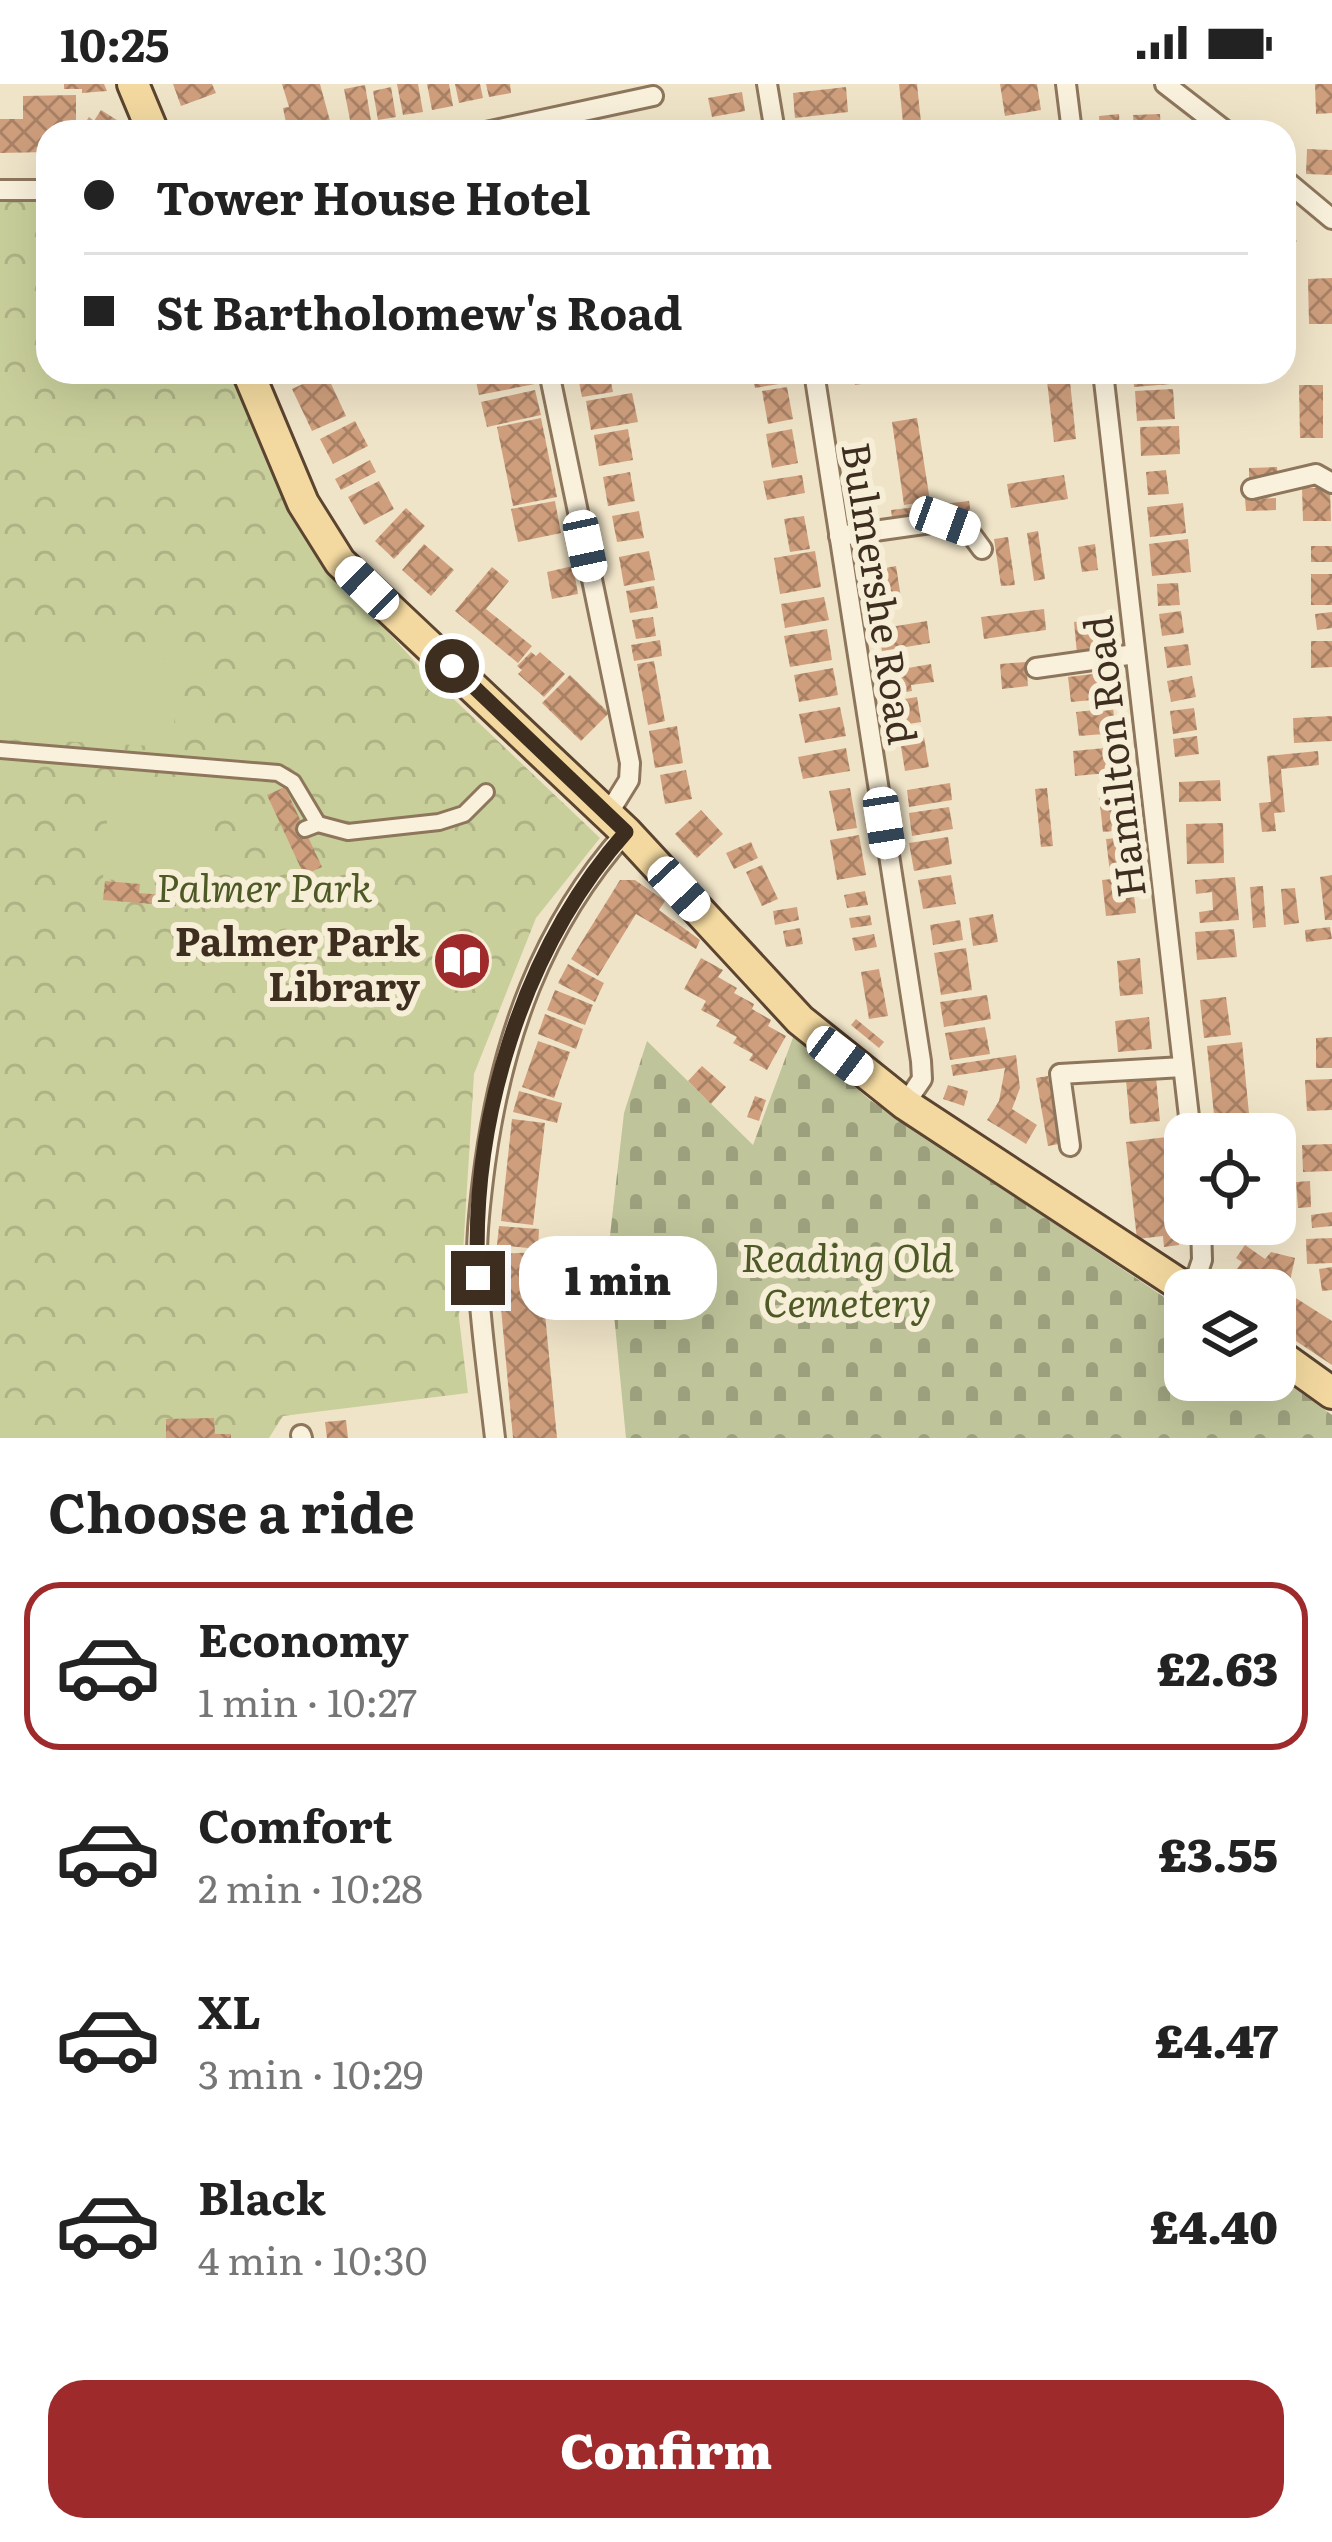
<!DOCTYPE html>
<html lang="en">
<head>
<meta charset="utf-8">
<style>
  body { margin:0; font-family:Literata,serif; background:#f6f6f6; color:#222; height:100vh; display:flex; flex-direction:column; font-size:45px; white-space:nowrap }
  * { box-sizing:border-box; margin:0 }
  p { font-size:39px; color:#767676 }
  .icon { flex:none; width:66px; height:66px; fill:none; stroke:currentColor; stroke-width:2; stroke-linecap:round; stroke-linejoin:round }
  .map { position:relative; height:1354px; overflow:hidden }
  .details { display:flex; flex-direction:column; background:#fff; flex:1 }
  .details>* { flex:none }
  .hud { position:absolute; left:36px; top:36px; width:1260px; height:264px; border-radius:36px; box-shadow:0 12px 48px #0002; display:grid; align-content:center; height:264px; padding:0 48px; background:#fff }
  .fabs { position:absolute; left:1164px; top:1029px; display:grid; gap:24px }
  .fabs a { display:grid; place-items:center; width:132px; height:132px; border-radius:24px; background:#fff; box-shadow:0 12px 48px #0002; font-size:60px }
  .end { position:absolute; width:54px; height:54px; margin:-27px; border:15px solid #3d2e20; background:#fff; box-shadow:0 0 0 6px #fff }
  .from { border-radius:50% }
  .bubble { position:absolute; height:84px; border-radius:36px; background:#fff; box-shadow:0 12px 48px #0002; font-size:39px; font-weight:800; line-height:84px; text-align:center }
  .car { position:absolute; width:36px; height:72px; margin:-36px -18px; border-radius:15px; box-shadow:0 0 9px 3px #0007; background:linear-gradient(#fff 24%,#345 0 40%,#fff 0 76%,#345 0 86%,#fff 0) }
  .hud b { display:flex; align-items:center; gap:42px; height:114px; font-size:45px }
  .hud b+b { border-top:3px solid #e0e0e0 }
  .hud i { width:30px; height:30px; background:#222 }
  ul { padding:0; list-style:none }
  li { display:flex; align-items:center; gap:36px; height:168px; margin:0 24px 18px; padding:0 24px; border:6px solid transparent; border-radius:36px }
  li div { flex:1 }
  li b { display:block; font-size:45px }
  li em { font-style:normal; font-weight:800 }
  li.on { border-color:#9e2a2b }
  li>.icon { width:108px; height:108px; stroke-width:1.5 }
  h2 { padding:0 48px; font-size:54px; line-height:144px }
  .primary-button { display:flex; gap:24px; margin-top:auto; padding:24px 48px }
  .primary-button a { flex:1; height:138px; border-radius:36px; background:#9e2a2b; color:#fff; font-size:48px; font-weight:800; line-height:138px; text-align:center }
  .status { display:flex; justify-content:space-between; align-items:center; height:84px; padding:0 60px; background:#fff; direction:ltr }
  .status svg { height:33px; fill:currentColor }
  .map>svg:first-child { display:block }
</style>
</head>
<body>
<div class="status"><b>10:25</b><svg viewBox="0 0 49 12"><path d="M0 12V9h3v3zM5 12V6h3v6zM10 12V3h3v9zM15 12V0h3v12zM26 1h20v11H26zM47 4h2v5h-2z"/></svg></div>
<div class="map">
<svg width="1332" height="1354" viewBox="0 0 1332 1354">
  <defs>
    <pattern id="cemetery-stones" width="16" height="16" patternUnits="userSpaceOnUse" patternTransform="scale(3)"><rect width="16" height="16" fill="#bfc49a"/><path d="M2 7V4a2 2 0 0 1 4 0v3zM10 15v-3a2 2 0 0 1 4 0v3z" fill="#9ca07d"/></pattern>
    <pattern id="park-crowns" width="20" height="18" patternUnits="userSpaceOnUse" patternTransform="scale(3)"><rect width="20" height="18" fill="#c9cf9b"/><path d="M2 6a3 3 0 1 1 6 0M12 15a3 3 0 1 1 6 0" fill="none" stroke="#aeb285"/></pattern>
    <pattern id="building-cross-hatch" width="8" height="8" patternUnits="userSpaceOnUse" patternTransform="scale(3)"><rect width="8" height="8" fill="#cf9f7d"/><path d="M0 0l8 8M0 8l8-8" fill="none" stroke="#a98266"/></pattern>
  </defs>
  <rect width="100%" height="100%" fill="#f0e4c8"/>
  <path fill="url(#cemetery-stones)" d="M794 951 870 1016 1185 1227V1296H1275V1290L1332 1331V1354H626L608 1169 624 1029 647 957 753 1061Z"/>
  <path fill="url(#park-crowns)" d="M0 118H48V288H238L283 414 341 497 418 581 600 754 536 834 474 990 459 1234 468 1309 283 1332 269 1354H0Z"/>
  <g fill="#c9cf9b">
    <path d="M3 566 178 575 173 663 0 654Z"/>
    <path d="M110 693 218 701 211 803 103 795Z"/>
  </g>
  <g fill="url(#building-cross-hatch)">
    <path d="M64 0H104L107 7 82 9V5H64Z"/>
    <path d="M173 0H212L216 9 181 22Z"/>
    <path d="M282 0H320L333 48H288L283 24 289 23Z"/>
    <path d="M397 0H418L423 28 403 31Z"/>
    <path d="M427 0H449L453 22 432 26Z"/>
    <path d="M455 0H480L483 14 459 19Z"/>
    <path d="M486 0H510L511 9 489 13Z"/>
    <path d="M899 0H917L922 48H904Z"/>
    <path d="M1000 0H1037L1041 26 1005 32Z"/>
    <path d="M1315 0H1332V29L1316 30Z"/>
    <path d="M365 1 371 37 351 41 344 5Z"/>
    <path d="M391 3 396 33 378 36 373 7Z"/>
    <path d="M846 3 848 28 795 34 793 9Z"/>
    <path d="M742 8 745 27 712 33 708 14Z"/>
    <path d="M76 11V48H48V68L0 69V35H23V12Z"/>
    <path d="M101 26 120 38 115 45 120 48H79L89 33 94 37Z"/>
    <path d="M1119 30 1120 48H1100L1099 32Z"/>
    <path d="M1160 30 1161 48H1134L1133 31Z"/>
    <path d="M660 36 662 48H637L635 40Z"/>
    <path d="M750 36 752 48H724L722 41Z"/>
    <path d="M1307 65 1332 66V91L1306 90Z"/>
    <path d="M1284 146 1297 157 1284 173Z"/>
    <path d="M1332 194V240H1309L1308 195Z"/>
    <path d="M286 288H321L292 300Z"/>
    <path d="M474 288H532L535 300 479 311Z"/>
    <path d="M577 288H609L613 308 582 313Z"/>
    <path d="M752 288H783L785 299 755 304Z"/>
    <path d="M853 288H921V291L855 301Z"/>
    <path d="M1046 288H1069L1076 355 1054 358Z"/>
    <path d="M1133 288H1170L1171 300 1134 303Z"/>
    <path d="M326 289 346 332 312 347 292 305Z"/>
    <path d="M1299 301H1323V354H1300Z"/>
    <path d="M787 303 793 335 768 340 762 307Z"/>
    <path d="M1173 305 1175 335 1137 337 1135 307Z"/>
    <path d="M535 306 541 331 487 343 481 318Z"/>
    <path d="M632 309 638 338 591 346 586 317Z"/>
    <path d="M541 334 557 413 513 422 497 343Z"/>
    <path d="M917 334 930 417 904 421 892 338Z"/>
    <path d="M355 337 368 362 333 380 320 355Z"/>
    <path d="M1179 342 1180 370 1141 372 1140 343Z"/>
    <path d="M628 345 633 376 599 382 594 351Z"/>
    <path d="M792 345 798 379 772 384 766 350Z"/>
    <path d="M370 376 376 388 341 406 335 395Z"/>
    <path d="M1277 383 1278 394 1249 395V384Z"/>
    <path d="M1166 386 1169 410 1148 411 1146 388Z"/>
    <path d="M630 388 635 417 608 422 603 393Z"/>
    <path d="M802 391 805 409 767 416 763 397Z"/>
    <path d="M1064 391 1068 415 1011 424 1007 400Z"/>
    <path d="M379 397 394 425 364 441 348 413Z"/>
    <path d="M1302 404H1330L1331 437H1303Z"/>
    <path d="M1276 414V426L1246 427 1245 415Z"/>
    <path d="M555 417 561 449 518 458 511 425Z"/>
    <path d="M969 417 971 431 893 440 891 426Z"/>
    <path d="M1183 419 1186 449 1150 453 1147 423Z"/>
    <path d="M406 424 425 442 394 475 375 457Z"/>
    <path d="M639 427 644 454 617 458 612 432Z"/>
    <path d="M804 432 810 465 790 468 784 435Z"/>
    <path d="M1038 447 1045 495 1034 497 1027 449Z"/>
    <path d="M1008 453 1015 501 1001 502 994 455Z"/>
    <path d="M1188 455 1191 488 1152 492 1149 460Z"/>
    <path d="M424 460 454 486 431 512 402 486Z"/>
    <path d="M1095 460 1098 486 1082 488 1078 463Z"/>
    <rect x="1311" y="462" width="21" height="16"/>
    <path d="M649 467 655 496 624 502 619 473Z"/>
    <path d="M815 467 821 503 780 510 774 474Z"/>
    <path d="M573 482 578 510 552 515 547 488Z"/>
    <path d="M896 482 901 514 880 518 875 486Z"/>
    <path d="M492 483 509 497 486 525 532 562 518 579 455 527Z"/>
    <rect x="1311" y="490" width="21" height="31"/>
    <path d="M1178 499 1180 521 1158 522 1157 500Z"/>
    <path d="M654 502 658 524 630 529 626 507Z"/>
    <path d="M824 513 829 536 785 544 781 520Z"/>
    <path d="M1044 525 1046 546 984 555 981 533Z"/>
    <path d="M1181 527 1184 549 1162 552 1159 530Z"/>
    <path d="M1332 528V544L1317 546 1315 530Z"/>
    <path d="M653 533 656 552 636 555 632 536Z"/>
    <path d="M1106 534 1110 566 1077 570 1074 538Z"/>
    <path d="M927 537 930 559 882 567 878 545Z"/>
    <path d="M827 545 832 576 790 583 784 552Z"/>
    <path d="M660 556 662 572 634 577 631 561Z"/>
    <path d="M1311 557H1332V583L1311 584Z"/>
    <path d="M1188 560 1191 581 1167 584 1164 563Z"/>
    <path d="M531 568 536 572 540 568 565 590 544 613 518 590 522 586 517 582Z"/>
    <path d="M654 577 665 637 648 641 637 580Z"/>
    <path d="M907 577 908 584 931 580 934 598 911 601 912 607 888 611 884 580Z"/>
    <path d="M1026 578 1028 602 1002 605 1000 580Z"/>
    <path d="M833 584 838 611 799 618 794 591Z"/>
    <path d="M1110 588 1113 614 1071 618 1068 593Z"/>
    <path d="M570 591 609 629 581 657 542 619Z"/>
    <path d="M1192 592 1196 613 1171 618 1167 597Z"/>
    <path d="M917 613 921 638 896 642 892 617Z"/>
    <path d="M840 623 846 652 805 659 799 630Z"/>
    <path d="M1113 624 1116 649 1079 652 1076 628Z"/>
    <path d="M1194 624 1197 646 1173 650 1170 627Z"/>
    <path d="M1332 632V657L1294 659 1293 634Z"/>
    <path d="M677 642 683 679 655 684 649 647Z"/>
    <path d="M1197 652 1199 670 1175 673 1173 655Z"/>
    <path d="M924 653 929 683 905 687 900 657Z"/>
    <path d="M1116 663 1119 688 1075 692 1073 667Z"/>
    <path d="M846 664 850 687 803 695 798 673Z"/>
    <path d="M1318 667 1319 681 1281 685 1285 728 1274 729 1276 747 1262 748 1259 719 1271 718 1267 672Z"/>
    <path d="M686 686 692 715 665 720 660 691Z"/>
    <path d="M1220 696 1221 717 1179 718V698Z"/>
    <path d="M950 699 952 716 909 723 907 706Z"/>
    <path d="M1120 700 1124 746 1103 748 1098 703Z"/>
    <path d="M285 703 322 783 304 791 267 711Z"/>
    <path d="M850 704 857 744 837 747 829 707Z"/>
    <path d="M1047 704 1053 762 1041 763 1035 705Z"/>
    <path d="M949 723 953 745 912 752 909 729Z"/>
    <path d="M701 726 723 750 697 774 675 750Z"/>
    <path d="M1223 739 1224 779 1187 780 1186 740Z"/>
    <path d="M859 751 866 791 837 796 830 756Z"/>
    <path d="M948 753 952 780 914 787 909 759Z"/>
    <path d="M1127 753 1130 786 1110 789 1106 755Z"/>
    <path d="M751 758 758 774 734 785 726 769Z"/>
    <path d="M762 781 778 815 762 822 746 788Z"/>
    <path d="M951 791 956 820 923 825 918 796Z"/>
    <path d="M1332 791V836H1325L1320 793Z"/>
    <path d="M1132 793 1136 829 1106 832 1102 796Z"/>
    <path d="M1235 793 1239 836 1200 839 1199 828 1213 826 1212 808 1196 810 1195 796Z"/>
    <path d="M620 796H635L665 817 659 826 700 856 696 865 636 830 598 892 571 875Z"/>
    <path d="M105 797 140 800 139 809 177 812 176 822 103 816Z"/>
    <path d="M1263 802 1266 843 1253 844 1250 803Z"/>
    <path d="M1295 804 1299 839 1284 841 1281 805Z"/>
    <path d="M865 807 868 821 847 824 844 811Z"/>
    <path d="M797 823 799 836 775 841 773 827Z"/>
    <path d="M993 830 998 858 973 862 969 834Z"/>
    <path d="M870 831 872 841 851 844 849 834Z"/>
    <path d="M960 836 963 856 933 861 930 841Z"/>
    <path d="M1330 843 1332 855 1306 858 1305 846Z"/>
    <path d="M800 844 803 860 786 863 783 847Z"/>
    <path d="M1234 845 1237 873 1197 876 1195 848Z"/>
    <path d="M874 850 877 863 855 867 852 854Z"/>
    <path d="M457 854 481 864 467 899 442 889Z"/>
    <path d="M966 864 972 906 941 911 934 869Z"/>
    <path d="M701 874 723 886 718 893 737 904 734 909 754 920 752 925 771 936 768 942 786 952 767 986 749 976 753 970 733 959 737 953 716 942 720 936 701 926 706 917 684 905Z"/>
    <path d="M1140 874 1143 910 1120 912 1117 877Z"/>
    <path d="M568 880 604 899 595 918 558 899Z"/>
    <path d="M879 885 888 932 869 935 861 888Z"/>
    <path d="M555 906 593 921 585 941 547 926Z"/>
    <path d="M987 911 991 935 944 943 940 918Z"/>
    <path d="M1226 913 1231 951 1204 954 1200 916Z"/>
    <path d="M545 930 583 945 576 965 538 950Z"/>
    <path d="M1149 933 1152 965 1118 968 1115 937Z"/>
    <path d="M856 935 884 958 879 964 851 941Z"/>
    <path d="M985 943 990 970 950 976 945 949Z"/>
    <path d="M1332 953V984H1316V954Z"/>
    <path d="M538 957 570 968 554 1014 522 1003Z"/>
    <path d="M1242 958 1251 1050H1216L1207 962Z"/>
    <path d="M1016 971 1020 1004 1012 1025 1037 1041 1026 1060 987 1036 999 1017 1005 984 953 992 951 981Z"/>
    <path d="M702 982 726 1003 711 1020 688 997Z"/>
    <path d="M1048 992 1059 1060 1048 1062 1036 994Z"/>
    <path d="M1156 993 1160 1037 1130 1040 1126 996Z"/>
    <path d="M1332 995V1026L1307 1027 1305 996Z"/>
    <path d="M948 1001 968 1007 964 1022 943 1015Z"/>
    <path d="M519 1007 562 1019 557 1039 513 1028Z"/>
    <path d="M755 1012 766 1016 759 1037 747 1033Z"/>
    <path d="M512 1035 545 1039 533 1141 501 1137Z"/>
    <path d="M1167 1053 1179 1161 1164 1163 1163 1152 1137 1155 1126 1058Z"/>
    <path d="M1332 1060V1087L1303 1088 1302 1061Z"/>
    <path d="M1310 1097 1311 1123 1298 1124 1296 1098Z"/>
    <path d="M1332 1128V1142L1312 1144 1311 1131Z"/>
    <path d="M1230 1140H1268L1270 1150 1232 1154Z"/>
    <path d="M499 1142 539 1145 538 1165 497 1161Z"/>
    <path d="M1332 1154V1179L1307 1180 1306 1155Z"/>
    <path d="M1245 1161 1265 1175 1271 1168 1295 1174 1288 1206H1254L1232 1192 1242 1178 1236 1174Z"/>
    <path d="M539 1168 557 1354H513L496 1170Z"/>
    <path d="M1332 1183V1206L1322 1207 1319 1185Z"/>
    <path d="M1291 1211 1332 1237V1281L1275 1243V1235Z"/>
    <path d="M214 1334 215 1350H231V1354H166V1335Z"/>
    <path d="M346 1336 348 1354H327L325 1338Z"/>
  </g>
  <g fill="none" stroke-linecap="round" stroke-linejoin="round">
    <g stroke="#8d765c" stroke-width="20">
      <g id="pedestrian">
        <path d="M0 666 278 689 293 698 318 740"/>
        <path d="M305 745 318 740 348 748 439 738 464 730 486 708"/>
      </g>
    </g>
    <g stroke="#8d765c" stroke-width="24">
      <g id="minor">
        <path d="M767 0 775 48"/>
        <path d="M1066 0 1072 48"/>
        <path d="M1165 0 1227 48"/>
        <path d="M486 48 653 12"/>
        <path d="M1284 95 1332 135"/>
        <path d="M0 106H48"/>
        <path d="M549 288 630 679 629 696 608 730"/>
        <path d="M814 288 921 977 922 995 905 1020"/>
        <path d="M1103 288 1191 1050"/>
        <path d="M1252 405 1316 390 1332 399"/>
        <path d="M839 452 945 437 968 446 982 465"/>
        <path d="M1036 584 1135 570"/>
        <path d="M1070 1062 1060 990 1183 983"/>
        <path d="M1192 1206 1202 1176 1201 1140"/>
        <path d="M301 1351 302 1354"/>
        <path d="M495 1354C488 1293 479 1232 477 1171 477 1141 481 1110 485 1080 502 956 541 843 626 748"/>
      </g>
    </g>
    <g stroke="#5b4430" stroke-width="36">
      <g id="primary">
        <path d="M133 0 153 48"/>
        <path d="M248 288 303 419 340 478 626 748 800 936 905 1020 1188 1206"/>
        <path d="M1275 1268 1332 1309"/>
      </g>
    </g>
    <use href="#pedestrian" stroke="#faf1dc" stroke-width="14"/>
    <use href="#minor" stroke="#faf1dc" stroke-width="18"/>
    <use href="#primary" stroke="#f3d9a0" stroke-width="30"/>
  </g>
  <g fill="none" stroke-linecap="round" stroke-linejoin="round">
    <path stroke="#3d2e20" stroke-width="15" d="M452 582 626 748C522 865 470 1038 478 1194"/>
  </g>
  <defs>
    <g id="library-disc" transform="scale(3)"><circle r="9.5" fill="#9e2a2b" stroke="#f7eed8"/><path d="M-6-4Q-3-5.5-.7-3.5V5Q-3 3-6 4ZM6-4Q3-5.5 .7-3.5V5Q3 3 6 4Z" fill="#fff"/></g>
  </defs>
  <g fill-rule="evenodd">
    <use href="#library-disc" x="462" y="877"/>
  </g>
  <g text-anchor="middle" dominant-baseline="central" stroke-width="12" stroke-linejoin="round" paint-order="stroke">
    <g font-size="39" fill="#3d2e20" stroke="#f7eed8">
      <text transform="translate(882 509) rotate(81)">Bulmershe Road</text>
      <text transform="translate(1112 673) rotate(-97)">Hamilton Road</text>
    </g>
    <g font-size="39" font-style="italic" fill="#4d5a26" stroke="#f7eed8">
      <text x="264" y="801">Palmer Park</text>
      <text x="847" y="1171">Reading Old<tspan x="847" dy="45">Cemetery</tspan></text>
    </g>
    <g font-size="39" font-weight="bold" fill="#3d2e20" stroke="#f7eed8" text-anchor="end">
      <text x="420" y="855">Palmer Park<tspan x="420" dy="45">Library</tspan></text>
    </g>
  </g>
</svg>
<div class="fabs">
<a><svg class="icon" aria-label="locate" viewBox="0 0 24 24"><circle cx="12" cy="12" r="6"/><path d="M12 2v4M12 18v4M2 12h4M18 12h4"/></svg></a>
<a><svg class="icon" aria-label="layers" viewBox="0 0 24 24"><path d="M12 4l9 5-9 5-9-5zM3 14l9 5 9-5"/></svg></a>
</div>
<i class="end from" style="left:452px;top:582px"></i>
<i class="end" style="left:478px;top:1194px"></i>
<div class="bubble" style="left:519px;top:1152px;width:198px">1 min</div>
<i class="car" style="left:945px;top:437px;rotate:110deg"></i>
<i class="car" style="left:585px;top:462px;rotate:168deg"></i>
<i class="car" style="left:367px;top:504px;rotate:314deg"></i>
<i class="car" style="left:884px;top:739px;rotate:171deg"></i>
<i class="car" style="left:679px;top:805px;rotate:137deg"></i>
<i class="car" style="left:840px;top:972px;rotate:127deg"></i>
<div class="hud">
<b><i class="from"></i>Tower House Hotel</b>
<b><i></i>St Bartholomew's Road</b>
</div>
</div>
<section class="details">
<h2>Choose a ride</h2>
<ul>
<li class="on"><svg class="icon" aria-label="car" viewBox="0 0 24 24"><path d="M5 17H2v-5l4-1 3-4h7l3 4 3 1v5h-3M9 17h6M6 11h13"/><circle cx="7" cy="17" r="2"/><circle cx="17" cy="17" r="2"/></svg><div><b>Economy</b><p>1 min · 10:27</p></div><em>£2.63</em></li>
<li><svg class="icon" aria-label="car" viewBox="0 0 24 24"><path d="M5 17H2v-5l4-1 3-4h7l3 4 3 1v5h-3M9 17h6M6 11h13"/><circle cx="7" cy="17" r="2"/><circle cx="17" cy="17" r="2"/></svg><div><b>Comfort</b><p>2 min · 10:28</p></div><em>£3.55</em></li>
<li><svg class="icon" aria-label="car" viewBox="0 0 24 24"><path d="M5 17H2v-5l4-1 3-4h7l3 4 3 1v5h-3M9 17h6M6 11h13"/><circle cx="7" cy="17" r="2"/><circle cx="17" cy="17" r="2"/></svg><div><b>XL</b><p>3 min · 10:29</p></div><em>£4.47</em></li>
<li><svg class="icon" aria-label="car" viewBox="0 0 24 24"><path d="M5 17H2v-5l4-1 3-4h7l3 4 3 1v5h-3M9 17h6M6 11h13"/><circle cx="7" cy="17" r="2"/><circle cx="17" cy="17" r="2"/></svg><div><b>Black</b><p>4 min · 10:30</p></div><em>£4.40</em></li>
</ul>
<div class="primary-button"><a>Confirm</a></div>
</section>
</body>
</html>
